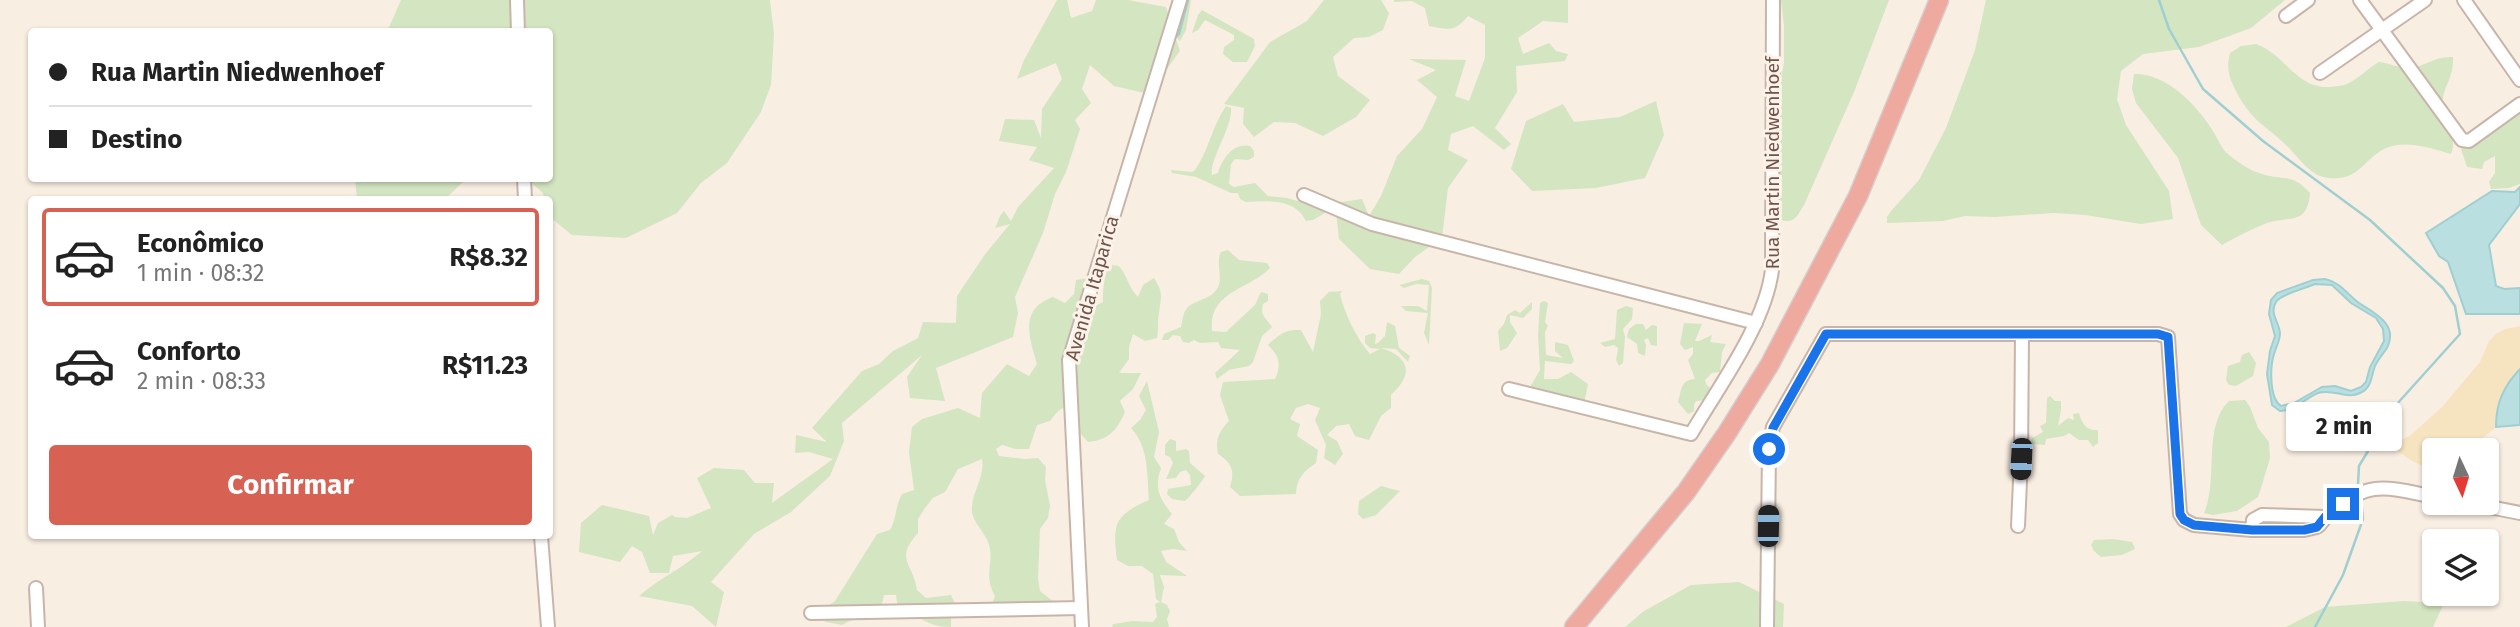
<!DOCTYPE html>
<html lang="pt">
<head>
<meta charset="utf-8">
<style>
  body { margin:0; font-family:"Fira Sans",sans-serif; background:#f6f6f6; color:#222; height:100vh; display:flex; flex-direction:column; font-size:26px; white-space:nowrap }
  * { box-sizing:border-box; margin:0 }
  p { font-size:23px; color:#767676 }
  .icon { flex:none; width:38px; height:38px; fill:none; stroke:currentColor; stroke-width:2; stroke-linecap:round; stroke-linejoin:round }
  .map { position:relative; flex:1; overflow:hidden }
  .panel { position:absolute; left:28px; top:196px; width:525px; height:343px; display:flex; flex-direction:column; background:#fff; border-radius:7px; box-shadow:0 2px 5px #0004 }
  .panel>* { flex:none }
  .guide { position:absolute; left:28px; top:28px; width:525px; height:154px; border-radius:7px; box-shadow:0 2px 5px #0004; display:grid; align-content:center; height:154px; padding:0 21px; background:#fff }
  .needle { width:46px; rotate:176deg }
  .buttons { position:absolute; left:2422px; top:438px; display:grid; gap:14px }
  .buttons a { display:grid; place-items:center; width:77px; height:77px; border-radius:7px; background:#fff; box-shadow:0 2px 5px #0004; font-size:35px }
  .end { position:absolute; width:32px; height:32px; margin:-16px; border:9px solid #1a73e8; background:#fff; box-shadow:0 0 0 4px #fff }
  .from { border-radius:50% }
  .bubble { position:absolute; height:49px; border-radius:7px; background:#fff; box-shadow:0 2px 5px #0004; font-size:23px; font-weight:700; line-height:49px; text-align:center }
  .car { position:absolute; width:21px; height:42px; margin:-21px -10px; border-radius:9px; box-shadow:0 0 5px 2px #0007; background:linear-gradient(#222 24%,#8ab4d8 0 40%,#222 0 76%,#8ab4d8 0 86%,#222 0) }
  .guide b { display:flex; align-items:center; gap:24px; height:66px; font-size:26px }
  .guide b+b { border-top:2px solid #e0e0e0 }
  .guide i { width:18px; height:18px; background:#222 }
  ul { padding:12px 0 0; list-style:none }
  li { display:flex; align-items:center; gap:21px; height:98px; margin:0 14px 10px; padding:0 7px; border:4px solid transparent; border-radius:7px }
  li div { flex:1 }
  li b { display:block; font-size:26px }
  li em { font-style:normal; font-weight:700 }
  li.current { border-color:#d76153 }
  li>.icon { width:63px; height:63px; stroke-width:1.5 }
  .primary-button { display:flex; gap:14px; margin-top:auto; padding:14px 21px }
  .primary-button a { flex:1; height:80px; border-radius:7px; background:#d76153; color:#fff; font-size:28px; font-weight:700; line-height:80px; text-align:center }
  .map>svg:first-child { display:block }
</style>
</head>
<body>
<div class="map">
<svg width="2520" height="627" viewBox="0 0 2520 627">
  <rect width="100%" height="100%" fill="#f9eee2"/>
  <g fill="#d4e5c2">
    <path d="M401 0H770L774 34 771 85 761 112 727 163 701 183 677 213 626 238 572 235 551 218 550 200 545 199 542 192 527 179 550 178V32H387Z"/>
    <path d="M1057 0H1067L1071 18 1092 11 1096 0H1128L1166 7 1174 31 1183 0H1191L1186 30 1180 41 1175 36 1180 51 1149 94 1114 86 1090 65 1082 89 1091 103 1075 120 1080 129 1066 172 1055 194 1043 233 1015 297 1018 313 1013 337 936 368 945 401 910 398 907 377 922 355 842 423 844 441 830 476 791 512 754 534 711 582 724 592 716 627 692 606 639 596C658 579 683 568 702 551L673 556 669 573H650L642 552 632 546 620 562 579 552 581 523 602 505 649 516 653 535 658 523 672 515 675 517 687 518 711 508 697 478 714 468 744 470 755 483H774L772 503 833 459 809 452 795 453 796 435 827 442 812 428 862 371 879 364 893 351 918 338 923 322 956 323 957 296 986 253 1010 224 995 228 1000 216 1004 211 1011 221 1018 207 1054 168 1029 160 1037 147 999 141 1005 119 1034 120 1041 138 1042 109 1062 79 1056 63 1017 79 1024 60Z"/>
    <path d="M1324 0H1381L1389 13 1383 30 1369 37 1354 38 1333 57 1338 76 1370 100 1356 117 1323 136 1295 123 1274 122 1254 137 1243 124 1244 108 1224 104 1270 42 1307 21Z"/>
    <path d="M1394 0H1568V23L1543 21 1518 38 1523 54 1549 43 1556 51 1568 54 1565 61 1516 66 1517 92 1495 128 1511 144 1504 150 1473 126 1451 134 1448 150 1468 160 1448 188 1442 238 1415 257 1399 274 1370 269 1339 239 1335 203 1362 199 1369 216 1381 196 1397 156 1422 129 1437 97 1417 80 1436 70 1409 59 1466 60 1455 96 1469 101 1485 58V25L1468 16C1455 32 1449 30 1429 26L1425 8 1412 1 1394 2Z"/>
    <path d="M1781 0H1889L1854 92 1804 205C1797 216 1795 224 1781 220L1778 91 1784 63V26Z"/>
    <path d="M1986 0H2285L2251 28 2199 47 2143 54 2121 71 2117 99 2126 125 2169 191 2173 219 2141 224 2085 215 2054 213 1995 217 1965 216 1943 221 1887 223V217L1891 211 1919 180 1946 128 1975 50Z"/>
    <path d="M1202 10 1254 39 1255 46 1247 62H1233L1223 54 1224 47 1234 40V35L1205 20 1198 30 1192 33 1198 15Z"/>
    <path d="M2256 44C2285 54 2296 89 2330 87 2335 86 2342 86 2347 84 2358 79 2368 68 2379 62 2388 63 2399 68 2408 68 2425 67 2434 56 2453 57 2454 80 2441 88 2443 106 2445 122 2458 139 2451 154 2430 148 2405 139 2384 149 2363 160 2359 181 2329 178 2311 177 2300 159 2288 147 2266 125 2252 122 2237 93 2229 78 2226 69 2230 53L2241 46Z"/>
    <path d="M2134 74C2165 73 2195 103 2211 128 2217 136 2221 149 2229 155 2238 162 2250 171 2262 174 2285 181 2292 173 2310 193 2307 227 2289 215 2267 223 2252 229 2236 237 2222 245L2201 225 2178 158 2136 103 2132 89Z"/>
    <path d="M1656 101 1664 135 1645 178 1596 188 1532 191 1511 169 1526 121 1563 104 1574 122 1620 117Z"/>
    <path d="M1226 106 1231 108C1233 126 1209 160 1212 175L1218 173C1222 158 1234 142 1250 146L1254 151V157L1248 160 1235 159 1231 164 1229 184 1234 187 1255 183 1268 196 1287 198 1330 210 1313 220 1306 221C1295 198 1268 201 1246 202L1240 199 1238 193H1231L1196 177 1172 173 1171 170 1192 172 1195 170C1209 150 1212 126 1226 106Z"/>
    <path d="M2520 110V184L2509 188 2491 189 2489 182 2495 173V156L2484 162 2482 169 2467 167 2461 149Z"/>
    <path d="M355 179V178L466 179 444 200 357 199Z"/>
    <path d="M1228 250 1239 260 1267 263 1270 268C1249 290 1208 291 1212 331L1226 332 1255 305 1261 292 1268 294V301L1263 304C1260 316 1266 318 1272 327L1262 336 1253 362 1249 366 1229 370 1217 379 1215 373 1240 350 1221 348 1218 342 1200 343 1194 340 1189 343 1183 342 1180 336 1173 335 1168 340H1162L1164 334 1181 327C1182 322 1183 315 1185 311 1192 299 1210 301 1217 289 1224 278 1215 263 1221 252Z"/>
    <path d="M1106 264 1119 266C1128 277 1128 287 1138 297L1143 285 1154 278C1164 294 1161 296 1159 313 1157 321 1159 329 1157 338L1145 341 1133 334 1129 347V359L1119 373H1141L1133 389 1120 401 1125 412C1117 430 1109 440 1088 442L1079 432 1077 406C1064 404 1057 411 1050 421L1037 425 1029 449H1016L1002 445 996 449 999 456 1025 459 1038 458 1046 467 1045 480 1050 506 1048 518 1040 529 1038 579 1040 591 1059 606 990 608 995 596C982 573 996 562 988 542 984 531 970 520 972 507 973 490 985 477 982 459L958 469 945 492 933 498 925 508 918 519V533C894 560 913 562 917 590L926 598 951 595 957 608 951 619V627C925 627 921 615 898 608L896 595H884L880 612C865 621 857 616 842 625L826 622 814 616 835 601 877 534 890 530C897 518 895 506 902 494L914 490 909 452 912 427 922 419 958 408 980 418 982 393 1007 364 1029 376 1037 364C1029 337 1019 309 1053 297L1065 303 1074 294 1076 280 1088 278C1083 290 1086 300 1080 313L1103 302C1102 289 1106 277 1106 264Z"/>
    <path d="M1422 279 1429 281 1432 288 1429 345 1424 333 1428 313 1406 311 1401 306H1418L1427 311 1429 285 1416 284 1404 288 1399 285Z"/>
    <path d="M1342 291 1340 294C1345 315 1356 337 1370 354L1380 349 1370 348 1365 343V336L1373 333 1376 335 1375 344 1378 343 1385 336 1387 322 1395 326 1399 348 1410 356 1408 362 1396 349 1381 348C1410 357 1414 374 1391 395V408L1381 416 1369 440 1355 436 1349 424 1336 426 1327 435 1337 441 1343 454 1335 465 1324 458 1326 445 1315 420 1320 408 1308 404 1296 408 1290 419 1300 424 1297 436 1318 450 1316 463C1303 472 1297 478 1296 494L1240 496 1230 487C1235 471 1232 463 1218 454 1215 439 1219 432 1229 421L1220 395 1223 382 1275 379C1282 364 1279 356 1268 345 1279 334 1286 329 1301 330L1313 352 1321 314 1320 301 1329 292Z"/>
    <path d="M1544 301 1548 303 1545 322 1548 326 1545 332 1546 355 1563 358 1555 351V342L1568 345 1574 361 1571 364 1545 361 1544 379H1558L1571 372 1588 384 1584 404 1529 389 1540 370 1538 335 1540 303Z"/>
    <path d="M1532 302V309L1523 318 1510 315V322L1517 333 1507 348 1500 351 1498 331 1504 324 1507 315 1515 310 1520 313Z"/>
    <path d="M1626 306 1633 308 1632 319 1623 329 1625 337 1623 363 1619 366 1616 360 1618 348 1614 345 1605 347 1600 343 1615 339 1617 310Z"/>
    <path d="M1684 323 1702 324 1695 341H1699L1712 335 1710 342 1726 344 1722 352 1720 372 1712 373 1705 380 1706 384 1714 392 1708 400 1696 401 1694 405V411L1688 414 1678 402C1682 390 1680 380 1695 379L1688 360 1693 354V347L1685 350 1680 344Z"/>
    <path d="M1636 324H1643L1646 330 1652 325 1657 326V346L1651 345 1648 338 1644 340 1646 345 1645 356 1638 353 1637 344 1627 337 1629 329Z"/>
    <path d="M2249 352 2256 363 2253 376 2236 386 2229 385 2226 380 2228 366 2240 362 2242 355Z"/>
    <path d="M1147 381 1159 432 1154 457 1161 468C1154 488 1159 498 1172 514L1164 524 1174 529 1179 542 1187 551 1173 549 1161 551 1166 562 1187 576 1160 575 1164 587 1161 602 1167 605 1170 611 1167 619 1169 627H1112L1113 624 1133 621 1153 622 1157 617 1155 604 1160 602 1156 599 1153 574 1142 566H1128L1117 560C1112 523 1115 515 1149 500 1147 475 1149 447 1131 428L1140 420 1146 410 1139 396Z"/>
    <path d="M2050 396 2055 401H2061V410L2058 426 2068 418 2074 420 2073 414 2079 413C2082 423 2086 431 2098 430V443L2093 447 2088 440H2079L2069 433 2064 436 2046 439 2045 445 2031 444 2032 438 2043 432 2040 426 2046 423 2047 398Z"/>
    <path d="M2245 400 2250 407 2258 428 2269 442 2270 458 2261 488 2258 497 2237 511 2213 515 2204 513C2219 479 2202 427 2229 401Z"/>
    <path d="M1170 439 1176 441V451L1186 449 1189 451 1190 463 1205 476C1204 479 1188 499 1185 501L1172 499 1167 494 1168 489 1191 485 1190 475 1186 470 1180 472 1176 478 1166 479 1173 463 1170 457 1165 455V445Z"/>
    <path d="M1381 486 1400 491 1376 515 1363 519 1358 514 1359 501Z"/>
    <path d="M2113 539 2132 542 2135 549 2122 555 2101 557 2094 551 2091 545 2094 540Z"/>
    <path d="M1739 582 1784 604 1783 627H1625L1644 611 1691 585Z"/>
    <path d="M2403 601 2444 603 2433 627H2286L2325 607Z"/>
  </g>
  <path fill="#f6e3c0" d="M2520 326V369C2504 386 2496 402 2496 427L2484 437 2478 450H2434V470L2414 462 2396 450 2398 442 2411 435 2443 406 2480 362 2489 341 2496 334 2505 329Z"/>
  <g fill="#b9dfe0" stroke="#a0cfd1" stroke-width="2" fill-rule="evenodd">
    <path d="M2520 187V204L2489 245 2496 286 2504 289 2520 288V314H2466L2448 262 2439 256 2426 233 2492 191 2515 192Z"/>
    <path d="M2325 279C2340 282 2347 294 2359 303 2374 313 2399 324 2387 348 2383 354 2378 359 2375 366 2371 376 2372 388 2360 393 2347 400 2333 388 2318 393 2304 399 2296 410 2280 411L2272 405 2267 374 2270 351 2275 336 2269 314 2271 300 2277 293 2313 280ZM2315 284 2332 285 2351 303 2376 318 2383 329 2384 341 2370 367 2366 382 2361 387 2351 391 2335 386 2322 387 2294 403 2281 406C2269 398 2270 367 2274 354 2276 347 2280 341 2280 333 2279 322 2269 313 2276 302 2279 295 2306 288 2315 284Z"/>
    <path d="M2520 369V425L2496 427C2496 402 2504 386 2520 369Z"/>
  </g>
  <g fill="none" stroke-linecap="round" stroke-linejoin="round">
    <g stroke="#a0cfd1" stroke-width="2.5">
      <path d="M2159 0 2169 29 2203 89 2263 141 2370 220 2443 288 2455 306 2460 334 2387 415 2379 421 2368 451 2359 466 2358 484"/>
      <path d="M1173 39 1179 34 1188 0"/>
      <path d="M2315 627 2343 575 2363 519 2361 498"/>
    </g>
    <g stroke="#c8b5aa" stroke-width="16">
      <g id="minor">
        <path d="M517 0 518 32"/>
        <path d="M2360 0 2462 140 2469 141 2520 104"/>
        <path d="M2464 0 2520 80"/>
        <path d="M2286 16 2308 0"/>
        <path d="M2320 73 2425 0"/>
        <path d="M524 178 525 200"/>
        <path d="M1304 195 1372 224 1756 323"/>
        <path d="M1509 389 1691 434C1719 386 1765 325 1772 270L1773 0"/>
        <path d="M2464 502 2520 513"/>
        <path d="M2018 526 2021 459 2022 334"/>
        <path d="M2252 530 2253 520 2262 515 2325 517"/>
        <path d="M541 536 548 627"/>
        <path d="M36 588 38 627"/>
        <path d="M811 613 1081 608"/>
        <path d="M1082 627 1069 360 1180 0"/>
        <path d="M1767 627 1769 449 1773 427 1826 334H2158L2168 337 2180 514 2184 520 2194 525 2252 530H2304L2317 527C2322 524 2323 519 2328 515 2367 479 2386 487 2434 497"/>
      </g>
    </g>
    <g stroke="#d6cfcd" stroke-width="21">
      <path id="highway" d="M1574 627 1686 492 1727 433 1770 364 1858 196 1939 0"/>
    </g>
    <use href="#minor" stroke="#fff" stroke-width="12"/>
    <use href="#highway" stroke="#eeaa9f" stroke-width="18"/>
  </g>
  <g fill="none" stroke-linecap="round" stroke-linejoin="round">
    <path stroke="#1a73e8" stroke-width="9" d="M1769 449 1773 428 1826 334H2158L2168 337 2180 514 2184 520 2194 525 2252 530H2304L2317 527 2325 517 2343 504"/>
  </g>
  <g text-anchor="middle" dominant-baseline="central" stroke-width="6" stroke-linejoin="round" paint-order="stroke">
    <g font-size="19" fill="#6e544b" stroke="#fdf2e8">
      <text transform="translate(1772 163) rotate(-90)">Rua Martin Niedwenhoef</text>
      <text transform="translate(1092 288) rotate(-74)">Avenida Itaparica</text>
    </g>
  </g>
</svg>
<div class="buttons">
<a><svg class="needle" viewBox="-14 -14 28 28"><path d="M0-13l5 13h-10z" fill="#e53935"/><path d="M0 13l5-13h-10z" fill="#767676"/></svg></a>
<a><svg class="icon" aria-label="layers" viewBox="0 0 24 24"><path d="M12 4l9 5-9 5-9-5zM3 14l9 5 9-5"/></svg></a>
</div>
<i class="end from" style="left:1769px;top:449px"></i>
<i class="end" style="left:2343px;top:504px"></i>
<div class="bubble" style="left:2286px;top:402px;width:116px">2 min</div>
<i class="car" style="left:2021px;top:459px;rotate:183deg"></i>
<i class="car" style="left:1768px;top:526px;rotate:1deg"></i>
<div class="guide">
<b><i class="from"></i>Rua Martin Niedwenhoef</b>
<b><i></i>Destino</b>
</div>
<section class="panel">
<ul>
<li class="current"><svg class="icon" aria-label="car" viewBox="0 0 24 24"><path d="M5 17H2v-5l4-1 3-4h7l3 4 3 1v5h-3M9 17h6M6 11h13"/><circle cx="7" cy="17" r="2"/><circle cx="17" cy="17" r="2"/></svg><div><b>Econômico</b><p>1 min · 08:32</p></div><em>R$8.32</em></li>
<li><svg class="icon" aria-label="car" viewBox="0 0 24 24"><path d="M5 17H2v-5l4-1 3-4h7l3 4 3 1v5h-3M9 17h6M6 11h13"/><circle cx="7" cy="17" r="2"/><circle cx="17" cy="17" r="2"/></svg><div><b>Conforto</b><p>2 min · 08:33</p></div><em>R$11.23</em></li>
</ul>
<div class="primary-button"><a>Confirmar</a></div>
</section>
</div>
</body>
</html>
